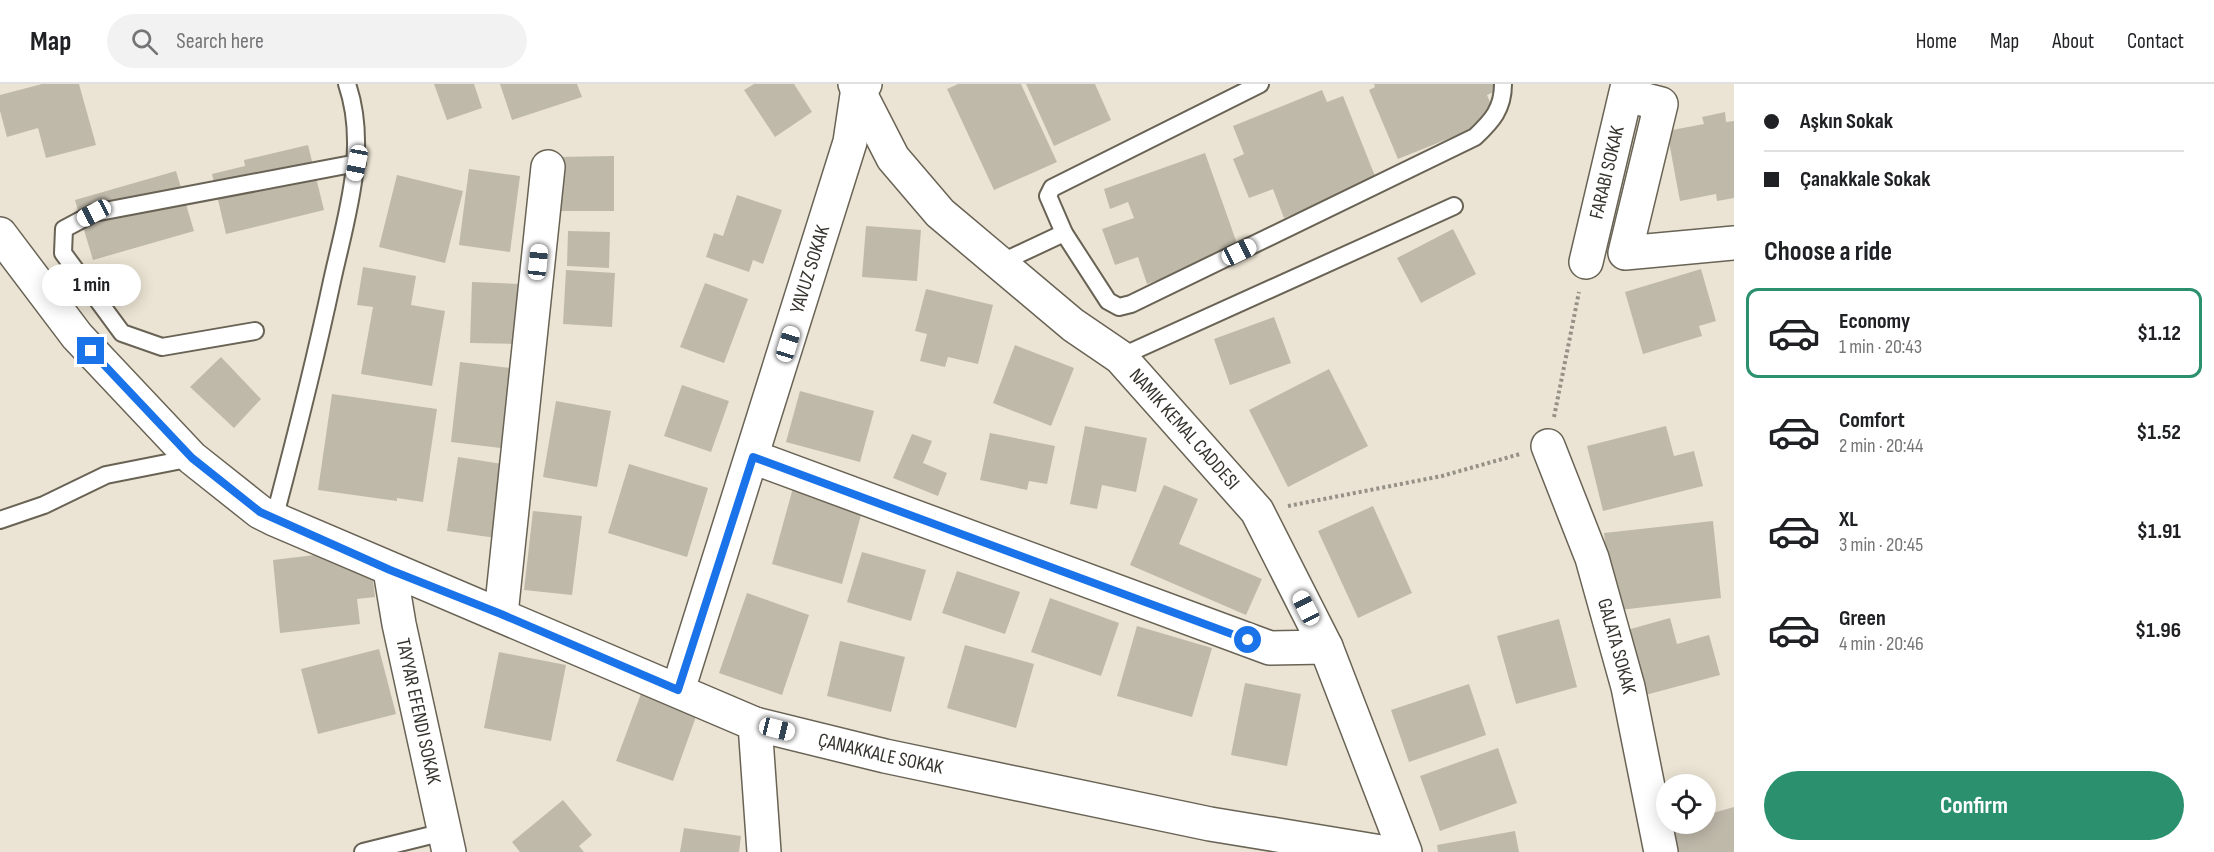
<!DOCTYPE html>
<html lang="en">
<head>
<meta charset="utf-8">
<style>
  body { margin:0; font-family:"Sofia Sans Condensed",sans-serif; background:#f2f2f2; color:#202124; height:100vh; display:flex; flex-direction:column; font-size:22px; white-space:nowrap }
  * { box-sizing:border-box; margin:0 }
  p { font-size:20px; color:#757577 }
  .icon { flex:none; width:33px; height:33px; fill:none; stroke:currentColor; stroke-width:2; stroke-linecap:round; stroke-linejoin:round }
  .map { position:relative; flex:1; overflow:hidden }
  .drawer { display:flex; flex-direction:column; background:#fff; width:480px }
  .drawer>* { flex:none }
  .top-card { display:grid; align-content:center; height:132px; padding:0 30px; background:#fff }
  .tools { position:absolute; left:1656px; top:690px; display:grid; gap:12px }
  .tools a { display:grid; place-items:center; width:60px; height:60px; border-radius:50%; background:#fff; box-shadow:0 3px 15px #0003; font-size:30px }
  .end { position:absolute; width:27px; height:27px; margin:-14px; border:8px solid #1a73e8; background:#fff; box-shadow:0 0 0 3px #fff }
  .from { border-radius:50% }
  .bubble { position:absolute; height:42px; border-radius:21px; background:#fff; box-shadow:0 3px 15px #0003; font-size:20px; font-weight:700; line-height:42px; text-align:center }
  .car { position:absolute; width:18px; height:36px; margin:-18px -9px; border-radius:8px; box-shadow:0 0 4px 2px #0007; background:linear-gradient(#fff 24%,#345 0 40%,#fff 0 76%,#345 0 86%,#fff 0) }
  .top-card b { display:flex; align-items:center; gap:21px; height:57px; font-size:22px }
  .top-card b+b { border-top:2px solid #e0e0e0 }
  .top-card i { width:15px; height:15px; background:#202124 }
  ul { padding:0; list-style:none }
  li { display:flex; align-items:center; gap:18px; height:90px; margin:0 12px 9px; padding:0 18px; border:3px solid transparent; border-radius:12px }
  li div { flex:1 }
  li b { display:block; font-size:22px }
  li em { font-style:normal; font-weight:700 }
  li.current { border-color:#2a906d }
  li>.icon { width:54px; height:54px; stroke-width:1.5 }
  h2 { padding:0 30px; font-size:27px; line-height:72px }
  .action { display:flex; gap:12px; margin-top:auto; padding:12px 30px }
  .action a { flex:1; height:69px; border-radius:36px; background:#2a906d; color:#fff; font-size:24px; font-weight:700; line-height:69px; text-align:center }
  header { display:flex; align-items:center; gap:36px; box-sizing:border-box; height:84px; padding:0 30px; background:#fff; border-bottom:2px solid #e0e0e0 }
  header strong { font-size:28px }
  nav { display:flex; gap:33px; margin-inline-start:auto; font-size:21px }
  .search { width:420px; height:54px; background:#f2f2f2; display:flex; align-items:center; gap:15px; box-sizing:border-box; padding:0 21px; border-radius:33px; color:#757577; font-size:22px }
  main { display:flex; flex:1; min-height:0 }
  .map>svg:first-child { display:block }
</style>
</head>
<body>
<header>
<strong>Map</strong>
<div class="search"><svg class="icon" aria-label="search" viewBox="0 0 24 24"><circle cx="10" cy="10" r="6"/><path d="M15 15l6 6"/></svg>Search here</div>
<nav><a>Home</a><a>Map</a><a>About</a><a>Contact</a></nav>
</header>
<main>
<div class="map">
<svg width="1734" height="768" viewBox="0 0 1734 768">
  <rect width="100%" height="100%" fill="#ebe4d4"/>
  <g fill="#bfb9aa">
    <path d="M42 0H79L96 61 46 74 38 44 7 53 0 27V11Z"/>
    <path d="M434 0H474L482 24 447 36Z"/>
    <path d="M500 0H577L582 13 512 36Z"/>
    <path d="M754 0H794L812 28 775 53 744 6Z"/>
    <path d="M958 0H1021L1057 78 994 106 947 5Z"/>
    <path d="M1026 0H1095L1111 36 1054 62Z"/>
    <path d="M1374 0H1501L1503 4 1487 11 1497 35 1398 75 1369 6 1375 3Z"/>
    <path d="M1322 6 1327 18 1343 12 1377 97 1284 134 1273 105 1249 114 1233 75 1244 70 1233 42Z"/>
    <path d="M1725 28 1726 38 1734 37V114L1717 117 1716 110 1680 117 1667 47 1704 40 1702 33Z"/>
    <path d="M308 61 324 126 226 150 212 90 245 82 244 76Z"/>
    <path d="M1205 69 1240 168 1147 200 1138 173 1115 181 1102 145 1134 134 1128 118 1110 125 1104 105Z"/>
    <path d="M614 72V127H556V73Z"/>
    <path d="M469 85 520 92 510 168 459 161Z"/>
    <path d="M176 87 194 147 93 176 75 116Z"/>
    <path d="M397 91 463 107 445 179 379 163Z"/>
    <path d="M737 111 782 126 763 180 753 176 749 188 706 173 714 149 723 152Z"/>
    <path d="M866 142 921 146 917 197 862 193Z"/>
    <path d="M1453 145 1476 190 1421 219 1397 174Z"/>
    <path d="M568 147 610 148 609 184 567 182Z"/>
    <path d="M363 183 416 192 411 221 445 227 432 302 361 290 373 223 357 221Z"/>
    <path d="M1701 185 1716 237 1699 242 1702 252 1643 270 1625 208Z"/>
    <path d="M566 186 615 189 612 243 563 240Z"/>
    <path d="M472 198 519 200 517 260 470 259Z"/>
    <path d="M705 199 748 215 724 279 680 263Z"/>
    <path d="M926 205 993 221 978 280 948 273 945 283 920 277 927 250 915 247Z"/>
    <path d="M1274 233 1291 279 1230 301 1214 255Z"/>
    <path d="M1015 261 1074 284 1051 342 993 319Z"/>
    <path d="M221 273 261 315 234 344 190 303Z"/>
    <path d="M460 278 519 285 509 365 451 358Z"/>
    <path d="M1329 285 1368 362 1288 403 1249 326Z"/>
    <path d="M682 301 729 317 711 368 664 352Z"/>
    <path d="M800 307 874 327 860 378 786 358Z"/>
    <path d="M332 310 437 325 423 418 397 414V417L318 406Z"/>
    <path d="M556 317 611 327 597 403 543 393Z"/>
    <path d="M1085 342 1147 354 1136 408 1102 401 1097 425 1070 420Z"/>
    <path d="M1666 342 1674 372 1694 367 1703 402 1603 427 1587 362Z"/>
    <path d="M990 349 1055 362 1047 400 1029 397 1027 406 980 396Z"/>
    <path d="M912 350 932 357 923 379 947 389 938 412 893 394Z"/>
    <path d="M458 373 521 383 510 456 447 447Z"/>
    <path d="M629 380 708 404 687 473 608 449Z"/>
    <path d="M796 393 866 413 842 500 772 480Z"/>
    <path d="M1164 401 1198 415 1179 460 1262 495 1246 531 1130 481Z"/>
    <path d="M1373 422 1412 509 1358 534 1318 447Z"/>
    <path d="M533 427 582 432 572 511 524 506Z"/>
    <path d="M1713 437 1721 514 1612 527 1604 449Z"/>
    <path d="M349 467 371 480 375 513 357 515 360 540 280 549 273 476Z"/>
    <path d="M862 468 926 486 911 537 847 518Z"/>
    <path d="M957 487 1020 508 1005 550 942 529Z"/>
    <path d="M747 509 809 531 782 611 719 589Z"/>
    <path d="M1050 514 1119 539 1101 592 1031 568Z"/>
    <path d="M1670 534 1677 560 1709 551 1720 591 1638 613 1620 548Z"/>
    <path d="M1559 535 1577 603 1516 620 1497 552Z"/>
    <path d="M1137 542 1212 564 1192 633 1117 612Z"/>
    <path d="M840 557 905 573 891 628 827 612Z"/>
    <path d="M965 561 1034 580 1016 644 947 624Z"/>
    <path d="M379 565 396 630 318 650 301 585Z"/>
    <path d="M499 568 566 581 551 657 484 644Z"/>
    <path d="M1245 599 1301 610 1287 682 1231 671Z"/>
    <path d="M1469 600 1486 651 1409 678 1391 626Z"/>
    <path d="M642 607 698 627 673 697 616 677Z"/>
    <path d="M1498 664 1517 719 1440 747 1420 692Z"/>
    <path d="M563 716 592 751 579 762 584 768H520L512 758Z"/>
    <path d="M1734 723V768H1667L1660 744 1676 740H1706V731Z"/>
    <path d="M684 744 741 752 739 768H680Z"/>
    <path d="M1515 747 1519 768H1438L1437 761Z"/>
  </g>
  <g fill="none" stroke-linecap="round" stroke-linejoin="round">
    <g stroke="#696355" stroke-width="20">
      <g id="lane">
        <path d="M1260 0 1052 104 1048 112 1064 149 1108 217 1119 223 1131 220 1475 53C1492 37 1503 25 1503 0"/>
        <path d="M1000 179 1064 149"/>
        <path d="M255 247 162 263 122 249 63 169 64 145 94 129 357 79"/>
        <path d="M1120 273 1454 122"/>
        <path d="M274 435C295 356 315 277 332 197 346 133 369 64 347 0"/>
        <path d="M0 436 44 421 106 391 192 374"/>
        <path d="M363 768 444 748"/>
      </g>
    </g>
    <g stroke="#696355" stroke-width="36">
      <g id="street">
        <path d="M1627 11 1661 20 1625 169 1734 159"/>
        <path id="s1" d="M0 150 77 252 192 374 260 428 274 435 755 640 885 672 1210 740 1381 768"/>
        <path id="s2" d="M1586 178 1628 0"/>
        <path id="s3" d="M1548 362 1592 474 1628 603 1661 768"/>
        <path d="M753 373 1270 564 1326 563"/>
        <path id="s4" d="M390 486 399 540 449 768"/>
        <path d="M501 530 548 83"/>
        <path id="s5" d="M678 606 850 58 858 4 865 0"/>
        <path d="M755 640 764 768"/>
      </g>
    </g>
    <g stroke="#696355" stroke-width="36">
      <g id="secondary">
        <path id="s6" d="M855 0 893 74 940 129 1073 241 1120 273 1257 427 1326 563 1405 768"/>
      </g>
    </g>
    <g stroke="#969186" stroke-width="4" stroke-dasharray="3 3" stroke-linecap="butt">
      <path d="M1554 333 1579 208"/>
      <path d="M1288 422 1442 392 1520 370"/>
    </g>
    <use href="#lane" stroke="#fff" stroke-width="16"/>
    <use href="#street" stroke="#fff" stroke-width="33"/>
    <use href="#secondary" stroke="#fff" stroke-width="33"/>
  </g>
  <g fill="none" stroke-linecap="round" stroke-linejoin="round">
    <path stroke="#1a73e8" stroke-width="8" d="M91 267 192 374 260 428 390 486 501 530 678 606 753 373 1248 556"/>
  </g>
  <g text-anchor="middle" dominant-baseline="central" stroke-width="4.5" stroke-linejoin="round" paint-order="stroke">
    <g font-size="20" fill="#36332d" stroke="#f8f2e1">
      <text stroke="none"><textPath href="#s2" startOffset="92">FARABI SOKAK</textPath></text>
      <text stroke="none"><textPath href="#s5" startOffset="441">YAVUZ SOKAK</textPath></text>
      <text stroke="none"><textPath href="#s6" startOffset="483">NAMIK KEMAL CADDESI</textPath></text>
      <text stroke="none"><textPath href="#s3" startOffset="212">GALATA SOKAK</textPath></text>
      <text stroke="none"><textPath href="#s4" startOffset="144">TAYYAR EFENDI SOKAK</textPath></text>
      <text stroke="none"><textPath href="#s1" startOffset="1050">ÇANAKKALE SOKAK</textPath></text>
    </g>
  </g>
</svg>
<div class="tools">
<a><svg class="icon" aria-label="locate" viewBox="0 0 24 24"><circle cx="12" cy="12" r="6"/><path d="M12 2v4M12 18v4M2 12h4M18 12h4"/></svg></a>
</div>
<i class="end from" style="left:1248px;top:556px"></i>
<i class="end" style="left:91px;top:267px"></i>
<div class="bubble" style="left:42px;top:180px;width:99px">1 min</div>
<i class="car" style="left:357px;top:79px;rotate:191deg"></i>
<i class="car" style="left:94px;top:129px;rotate:242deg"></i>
<i class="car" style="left:1239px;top:168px;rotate:64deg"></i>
<i class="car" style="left:538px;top:178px;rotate:6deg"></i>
<i class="car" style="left:788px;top:260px;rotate:17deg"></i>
<i class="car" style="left:1306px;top:524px;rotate:333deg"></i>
<i class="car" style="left:777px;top:645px;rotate:104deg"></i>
</div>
<section class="drawer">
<div class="top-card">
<b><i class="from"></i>Aşkın Sokak</b>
<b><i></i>Çanakkale Sokak</b>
</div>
<h2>Choose a ride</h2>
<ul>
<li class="current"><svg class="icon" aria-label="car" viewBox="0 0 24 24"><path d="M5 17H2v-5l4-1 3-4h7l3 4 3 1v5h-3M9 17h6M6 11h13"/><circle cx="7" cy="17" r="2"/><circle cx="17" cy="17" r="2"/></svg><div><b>Economy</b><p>1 min · 20:43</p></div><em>$1.12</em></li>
<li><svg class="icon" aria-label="car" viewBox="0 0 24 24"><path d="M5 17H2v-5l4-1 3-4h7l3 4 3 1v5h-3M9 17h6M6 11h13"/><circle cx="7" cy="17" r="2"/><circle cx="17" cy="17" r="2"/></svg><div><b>Comfort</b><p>2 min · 20:44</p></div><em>$1.52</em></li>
<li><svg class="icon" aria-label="car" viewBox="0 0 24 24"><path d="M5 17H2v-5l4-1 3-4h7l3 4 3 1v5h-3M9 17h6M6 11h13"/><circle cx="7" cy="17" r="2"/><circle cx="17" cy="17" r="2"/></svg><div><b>XL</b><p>3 min · 20:45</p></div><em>$1.91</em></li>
<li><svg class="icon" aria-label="car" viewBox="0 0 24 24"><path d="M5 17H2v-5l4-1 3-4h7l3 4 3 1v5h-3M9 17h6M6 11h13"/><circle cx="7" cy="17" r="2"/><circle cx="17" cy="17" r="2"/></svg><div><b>Green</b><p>4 min · 20:46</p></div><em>$1.96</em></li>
</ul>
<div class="action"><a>Confirm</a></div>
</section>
</main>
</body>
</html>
